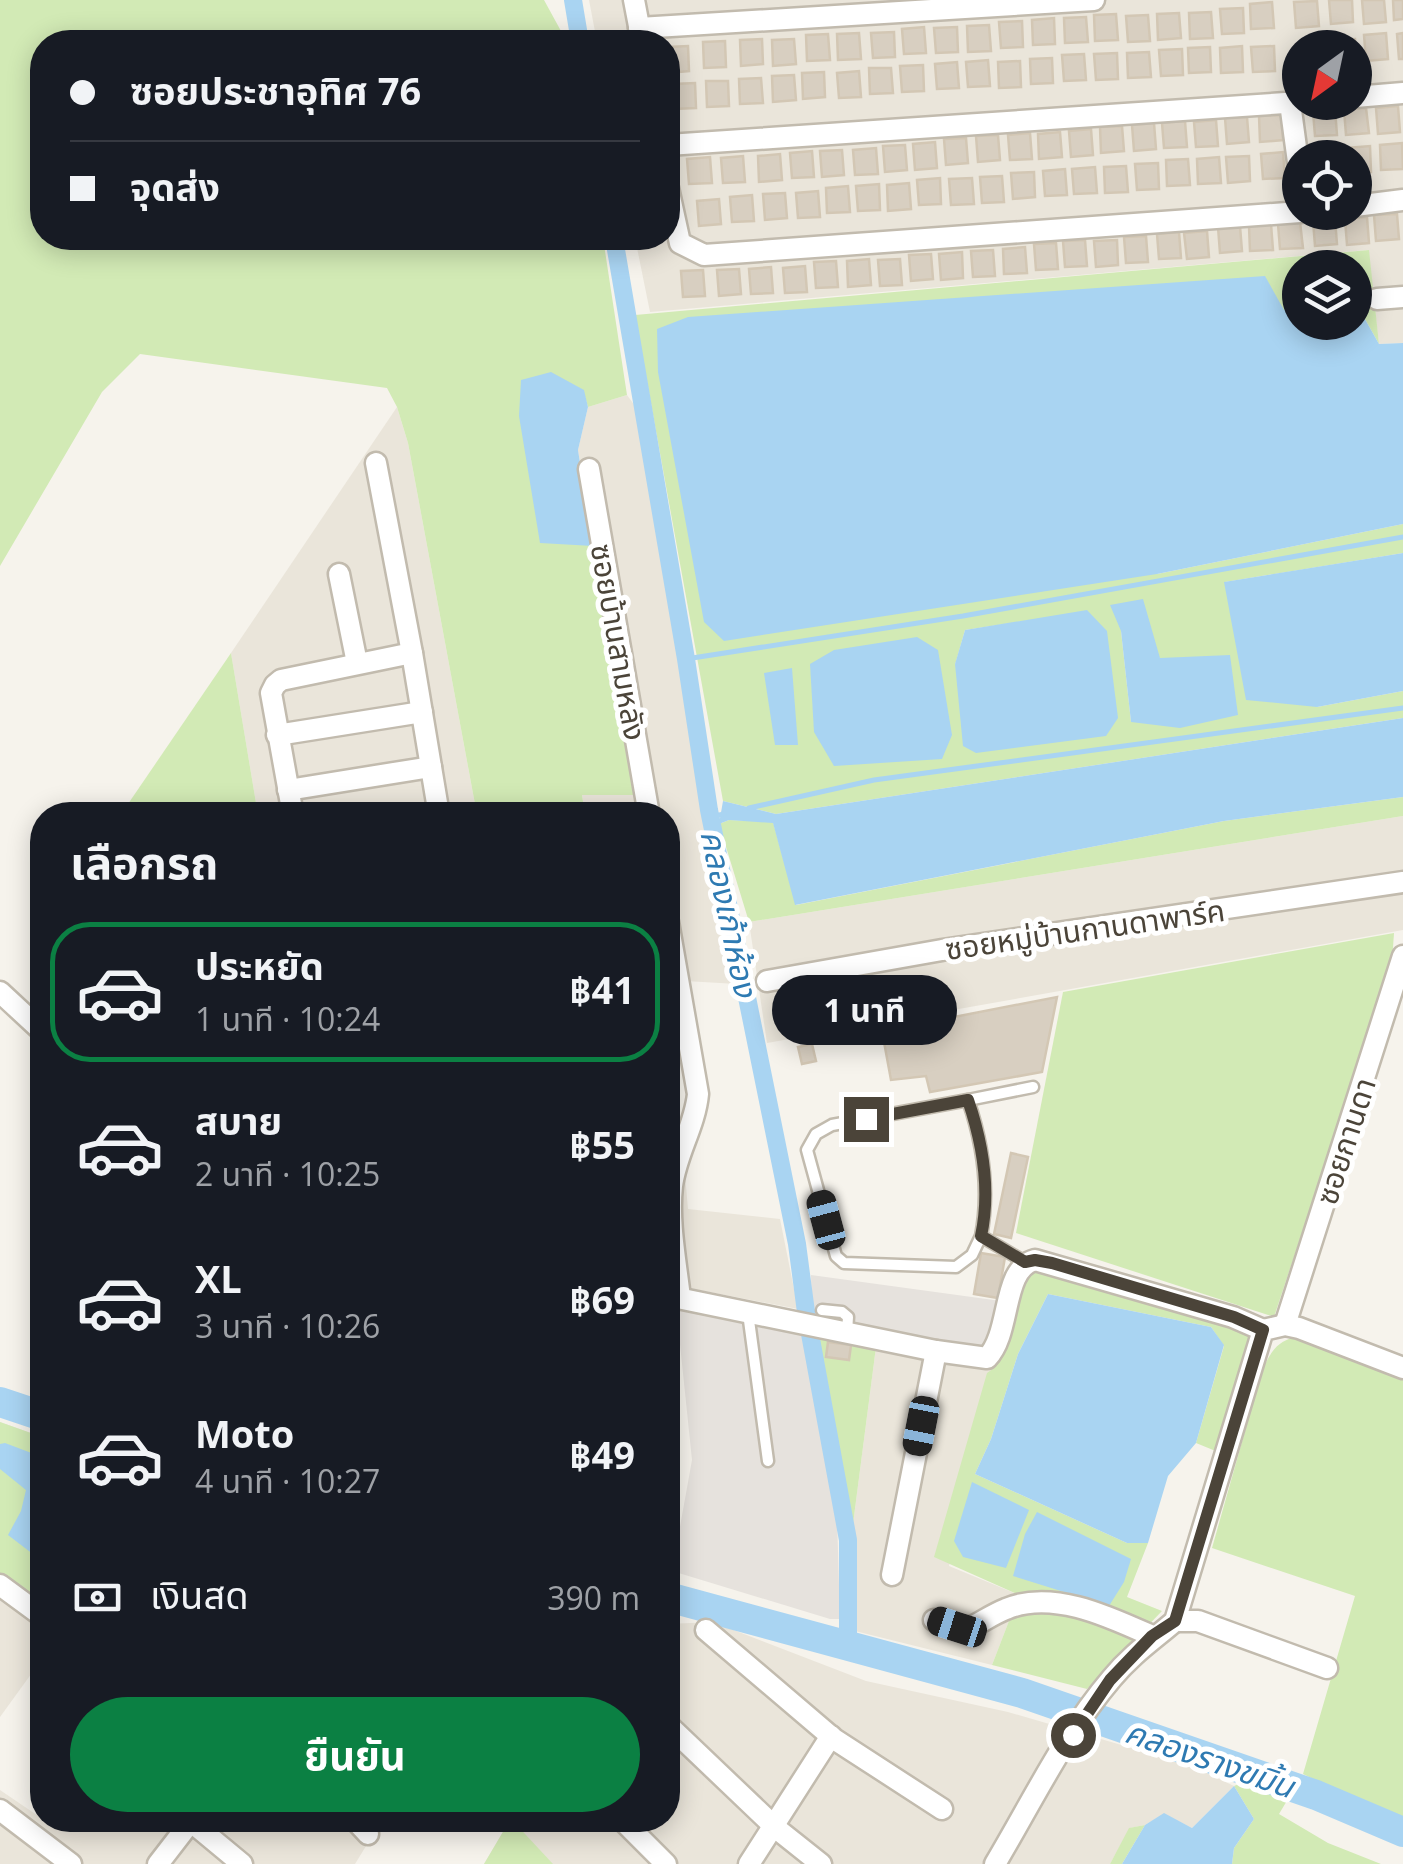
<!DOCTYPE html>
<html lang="th">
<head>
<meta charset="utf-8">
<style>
  body { margin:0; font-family:"Open Sans","Noto Sans Thai",sans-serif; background:#242831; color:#f1f3f6; height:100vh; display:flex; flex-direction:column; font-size:38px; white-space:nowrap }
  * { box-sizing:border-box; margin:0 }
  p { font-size:32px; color:#9ea1a6 }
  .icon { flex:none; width:55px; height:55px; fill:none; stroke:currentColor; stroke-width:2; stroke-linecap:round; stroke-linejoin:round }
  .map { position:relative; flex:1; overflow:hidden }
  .sheet { position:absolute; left:30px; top:802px; width:650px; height:1030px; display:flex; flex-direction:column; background:#171b24; border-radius:40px; box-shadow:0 5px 25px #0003 }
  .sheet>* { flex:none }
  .top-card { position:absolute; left:30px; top:30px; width:650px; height:220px; border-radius:40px; box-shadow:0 5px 25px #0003; display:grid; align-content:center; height:220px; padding:0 40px; background:#171b24 }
  .needle { width:65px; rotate:213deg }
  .fabs { position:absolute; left:1282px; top:30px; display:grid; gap:20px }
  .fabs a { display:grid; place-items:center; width:90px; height:90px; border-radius:50%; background:#171b24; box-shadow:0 5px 25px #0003; font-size:50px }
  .end { position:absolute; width:45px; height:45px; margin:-22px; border:12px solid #4b4439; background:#fff; box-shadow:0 0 0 5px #fff }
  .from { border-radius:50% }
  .bubble { position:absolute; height:70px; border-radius:35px; background:#171b24; box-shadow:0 5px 25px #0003; font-size:32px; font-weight:700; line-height:70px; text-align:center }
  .car { position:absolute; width:30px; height:60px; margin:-30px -15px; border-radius:12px; box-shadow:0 0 8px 2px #0007; background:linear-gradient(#222 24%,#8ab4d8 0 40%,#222 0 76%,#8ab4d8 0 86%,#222 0) }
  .top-card b { display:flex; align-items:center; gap:35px; height:95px; font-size:38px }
  .top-card b+b { border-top:2px solid #363941 }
  .top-card i { width:25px; height:25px; background:#f1f3f6 }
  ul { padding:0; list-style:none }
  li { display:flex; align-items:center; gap:30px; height:140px; margin:0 20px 15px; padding:0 20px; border:5px solid transparent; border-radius:40px }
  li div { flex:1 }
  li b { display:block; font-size:38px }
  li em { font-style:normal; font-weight:700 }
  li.active { border-color:#0b8043 }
  li>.icon { width:90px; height:90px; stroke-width:1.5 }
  h2 { padding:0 40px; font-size:45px; line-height:120px }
  .pay { display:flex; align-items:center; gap:25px; height:110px; padding:0 40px; font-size:38px }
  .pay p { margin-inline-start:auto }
  .action { display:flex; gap:20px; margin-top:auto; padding:20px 40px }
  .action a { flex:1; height:115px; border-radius:60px; background:#0b8043; color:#fff; font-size:40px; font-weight:700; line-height:115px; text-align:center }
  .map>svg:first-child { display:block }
</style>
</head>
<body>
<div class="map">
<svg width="1403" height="1864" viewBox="0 0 1403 1864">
  <rect width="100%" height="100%" fill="#f6f3ec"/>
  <g fill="#eae5da" fill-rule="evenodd">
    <path d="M589 0H1403V343L1379 344 1368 250 650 312 635 238H668V42H597ZM1300 48H1355V102H1300ZM1300 158H1355V212H1300Z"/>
    <path d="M627 395 638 410 737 984 668 980 688 1209 780 1219 798 1309 668 1284V815H585L582 795 634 794 578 450 588 407Z"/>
    <path d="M397 407 408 443 477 815H258L231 653Z"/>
    <path d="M1403 816V930L767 1043 749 922Z"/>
    <path d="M876 1347 994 1368 949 1566 1019 1595 992 1665 855 1631 853 1524Z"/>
    <path d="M0 1422 42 1437V1659L0 1717Z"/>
    <path d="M713 1622 866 1681 1008 1712 1190 1765 1234 1786 1192 1828 1164 1814 1145 1825 1130 1828 1110 1864H484L510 1820H668V1624Z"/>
    <path d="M0 1790 53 1826 59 1820H382L355 1864H0Z"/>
  </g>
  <g fill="#e6e2dd">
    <path d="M811 1275 1001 1301 989 1349 812 1320Z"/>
    <path d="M676 1306 804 1334 837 1517 840 1619H830L672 1571 692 1460Z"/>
  </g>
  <g fill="#d2eab5" fill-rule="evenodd">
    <path d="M0 0H544L567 42H42V238H603L627 395 588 407 583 390 551 373 593 546 635 795H582L585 815H477L408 443 397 407 387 388 140 354 102 392 0 566Z"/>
    <path d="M1369 250 1379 344 1361 312 1355 311V268H1300V311H1284L1157 574 1403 524V553L1225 582 1317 707 1403 691V718L776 814 723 801 635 315ZM1045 618 955 665 965 630ZM1121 631 1160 658 1131 722Z"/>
    <path d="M231 653 258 815H140L128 804Z"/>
    <path d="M1403 797V816L749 922 719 824 729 820 773 822 796 905 1224 821Z"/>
    <path d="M1394 933 1392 962 1274 1317 1016 1233 1063 992Z"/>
    <path d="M1047 1267 1254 1334 1218 1452 1196 1443 1224 1346 1211 1327 1048 1294 1018 1354 991 1439 975 1474 1127 1543H1148L1127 1597 1162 1611 1087 1689 992 1665 1019 1595 934 1557 987 1373 994 1368 1021 1285 1028 1274Z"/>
    <path d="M812 1337 876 1347 853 1524 850 1517Z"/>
    <path d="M1295 1337 1403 1379V1818L1372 1808 1303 1774 1355 1596 1212 1548 1262 1371C1270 1353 1276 1342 1295 1337Z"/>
    <path d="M0 1422 42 1437V1610L0 1578Z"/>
    <path d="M1248 1780 1276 1789 1288 1799 1279 1814 1328 1843 1381 1864H1232L1234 1848 1254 1819 1234 1786Z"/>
    <path d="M510 1820H512L553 1864H484Z"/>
    <path d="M1145 1825 1122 1864H1110L1129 1828Z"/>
  </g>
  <g fill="#a9d4f2">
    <path d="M1265 276 1284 310 1300 311V322H1355V311L1361 312 1379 344 1403 343V524L1157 574 724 641 704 622 658 372 657 329 688 317Z"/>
    <path d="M551 372 584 390 588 407 578 450 593 546 540 543 519 416 521 380Z"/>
    <path d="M1403 553V691L1317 707 1246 700 1224 582Z"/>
    <path d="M1143 599 1160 658 1230 655 1238 715 1180 728 1131 722 1121 631 1110 605Z"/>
    <path d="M1087 610 1107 631 1118 718 1106 736 976 753 963 746 955 664 965 630Z"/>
    <path d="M917 637 938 650 952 735 942 759 834 766 814 732 810 664 834 650Z"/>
    <path d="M792 668 798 745H775L764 673Z"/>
    <path d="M1403 718V797L1224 821 795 905 773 823 729 820 719 824 723 801 776 814Z"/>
    <path d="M1048 1294 1211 1327 1224 1345 1196 1443 1168 1476 1148 1543H1127L975 1474 991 1439 1018 1354Z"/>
    <path d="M5 1443 42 1457V1561L8 1535 21 1511 26 1490 0 1469V1444Z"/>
    <path d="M972 1482 1029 1510 1006 1568 963 1557 954 1541Z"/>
    <path d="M1037 1512 1131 1559 1124 1582 1109 1606 1013 1576 1025 1534Z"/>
    <path d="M1234 1786 1254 1819 1234 1848 1232 1864H1122L1145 1825 1164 1813 1192 1828Z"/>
  </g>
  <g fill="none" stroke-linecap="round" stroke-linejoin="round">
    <g stroke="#a9d4f2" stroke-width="5">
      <path d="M686 659 963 616 1403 537"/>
      <path d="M749 808 874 780 1403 708"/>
      <path d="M710 817 724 814"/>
    </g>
    <g stroke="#a9d4f2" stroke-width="18">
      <path d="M573 0 580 42"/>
      <path d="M614 238 686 659 709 810 797 1244 806 1312 848 1540V1647"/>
    </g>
    <g stroke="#a9d4f2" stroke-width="30">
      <path d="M0 1402 42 1416"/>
      <path d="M668 1597 1022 1693 1316 1795 1403 1832"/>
    </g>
  </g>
  <g fill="#d8cfc1" stroke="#d3c7b4" stroke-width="2.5">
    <path d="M1329 0H1352L1353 22 1331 24Z"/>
    <path d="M1362 0H1384L1386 22 1364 24Z"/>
    <path d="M1393 0H1403V19L1394 20Z"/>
    <path d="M1317 1 1319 26 1296 28 1294 2Z"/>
    <path d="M1272 2 1274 28 1251 29 1250 4Z"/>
    <path d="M1243 8 1244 33 1222 34 1220 9Z"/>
    <path d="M1211 12 1213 38 1190 39 1189 13Z"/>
    <path d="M1179 13 1181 38 1158 40 1157 14Z"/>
    <path d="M1116 14 1118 40 1095 41 1094 15Z"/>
    <path d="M1148 15 1150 41 1128 42 1126 16Z"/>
    <path d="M1086 17 1088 42 1065 43 1064 18Z"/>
    <path d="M1054 18 1055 44 1033 45 1032 20Z"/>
    <path d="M1022 21 1023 47 1001 48 999 22Z"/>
    <path d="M989 25 991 51 968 52 967 26Z"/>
    <path d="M924 27 926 53 904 54 902 29Z"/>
    <path d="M957 27 958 52 936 53 934 28Z"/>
    <path d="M894 32 895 57 873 58 871 33Z"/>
    <path d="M859 33 861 59 838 60 837 34Z"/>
    <path d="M1386 33 1388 59 1366 61 1364 35Z"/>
    <path d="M1403 33V59H1399L1397 34Z"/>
    <path d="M828 34 830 60 807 61 806 35Z"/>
    <path d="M762 39 763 64 741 66 740 40Z"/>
    <path d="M794 39 796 64 773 66 772 40Z"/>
    <path d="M1355 39 1357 64H1355V48H1334L1333 40Z"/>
    <path d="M725 41 726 67 704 68 703 42Z"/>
    <path d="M1319 42 1320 48H1300L1299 69 1297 44Z"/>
    <path d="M688 46 689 71 668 73V47Z"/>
    <path d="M1242 46 1243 72 1221 73 1220 48Z"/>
    <path d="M1274 46 1275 71 1253 72 1251 47Z"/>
    <path d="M1210 47 1211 72 1189 73 1188 48Z"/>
    <path d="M1182 49 1183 75 1161 76 1159 50Z"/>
    <path d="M1149 52 1151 77 1128 78 1127 53Z"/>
    <path d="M1117 53 1118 79 1096 80 1094 54Z"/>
    <path d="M1084 54 1086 80 1064 81 1062 55Z"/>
    <path d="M1052 58 1053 83 1031 84 1030 59Z"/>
    <path d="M988 60 990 86 968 87 966 62Z"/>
    <path d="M1020 61 1021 87 999 88 998 62Z"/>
    <path d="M957 62 959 88 937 89 935 64Z"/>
    <path d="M923 65 924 91 902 92 900 66Z"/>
    <path d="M869 68H891L893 93 870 94Z"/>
    <path d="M859 71 861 97 839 98 837 73Z"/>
    <path d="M824 72 825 97 803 99 802 73Z"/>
    <path d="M794 75 796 100 773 102 772 76Z"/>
    <path d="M761 78 763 103 740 104 739 79Z"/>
    <path d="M706 81H728L729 106 707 107Z"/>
    <path d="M695 83 696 108 674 109 673 84Z"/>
    <path d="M1398 106 1400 132 1378 134 1376 108Z"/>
    <path d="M1366 108 1369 133 1346 135 1344 109Z"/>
    <path d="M1335 109 1337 135 1315 136 1313 111Z"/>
    <path d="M1281 115 1283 140 1260 142 1259 116Z"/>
    <path d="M1247 117 1249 142 1227 144 1225 118Z"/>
    <path d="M1216 120 1218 146 1196 147 1194 122Z"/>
    <path d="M1185 121 1187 147 1164 148 1162 123Z"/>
    <path d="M1154 123 1156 149 1134 151 1132 125Z"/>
    <path d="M1122 126 1124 151 1101 153 1100 127Z"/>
    <path d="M1091 129 1093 155 1071 157 1069 131Z"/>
    <path d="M1060 132 1062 157 1039 159 1038 134Z"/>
    <path d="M1030 133 1032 159 1010 160 1008 135Z"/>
    <path d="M998 135 1000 160 978 162 976 136Z"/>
    <path d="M966 138 968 163 946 165 944 139Z"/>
    <path d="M935 142 937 168 915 170 913 144Z"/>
    <path d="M1402 143 1403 169 1381 170 1380 145Z"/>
    <path d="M905 145 907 170 885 172 883 146Z"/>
    <path d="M1370 146 1371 172 1355 173V158H1348L1347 148Z"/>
    <path d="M876 148 878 174 855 175 853 150Z"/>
    <path d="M842 150 844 175 822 177 820 151Z"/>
    <path d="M1339 150 1340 158H1318L1317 152Z"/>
    <path d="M812 151 814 177 792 178 790 153Z"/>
    <path d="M1283 152 1285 178 1263 179 1261 154Z"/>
    <path d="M780 154 782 180 759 182 758 156Z"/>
    <path d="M743 156 745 182 723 183 721 158Z"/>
    <path d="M1249 156 1250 181 1228 183 1226 157Z"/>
    <path d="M710 157 712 183 689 184 687 159Z"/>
    <path d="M1219 157 1221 183 1198 184 1197 159Z"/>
    <path d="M1188 159 1190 185 1167 186 1166 160Z"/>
    <path d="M1158 163 1159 189 1137 190 1135 164Z"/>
    <path d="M1126 166 1128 192 1105 193 1104 167Z"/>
    <path d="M1095 167 1097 193 1074 194 1072 169Z"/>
    <path d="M1065 169 1067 195 1045 196 1043 171Z"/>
    <path d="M1034 172 1035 197 1013 199 1011 173Z"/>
    <path d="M1002 176 1004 202 982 203 980 177Z"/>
    <path d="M940 178 941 204 919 205 917 180Z"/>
    <path d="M972 178 974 204 951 205 949 179Z"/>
    <path d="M909 183 911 209 888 211 887 185Z"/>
    <path d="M879 184 880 210 858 211 856 186Z"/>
    <path d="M848 186 850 212 827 213 826 188Z"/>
    <path d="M818 191 820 217 798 218 796 193Z"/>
    <path d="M785 193 787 218 765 220 763 194Z"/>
    <path d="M752 195 754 221 732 222 730 197Z"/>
    <path d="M719 199 721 224 699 226 697 201Z"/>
    <path d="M1397 214 1399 239 1376 241 1374 215Z"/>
    <path d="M1367 217 1369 243 1347 245 1345 219Z"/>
    <path d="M1335 219 1337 244 1315 246 1313 220Z"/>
    <path d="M1300 222 1303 248 1280 249 1278 224Z"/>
    <path d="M1271 224 1273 250 1250 251 1249 226Z"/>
    <path d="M1240 226 1242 251 1220 253 1218 227Z"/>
    <path d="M1207 231 1209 257 1187 259 1184 233Z"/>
    <path d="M1179 232 1181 258 1159 259 1157 234Z"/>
    <path d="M1146 236 1148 262 1126 263 1124 237Z"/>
    <path d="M1085 240 1087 266 1065 267 1063 241Z"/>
    <path d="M1117 240 1118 265 1096 267 1094 241Z"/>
    <path d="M1056 243 1058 269 1036 270 1034 244Z"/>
    <path d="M1025 247 1027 273 1004 274 1003 249Z"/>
    <path d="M993 250 995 276 973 277 971 251Z"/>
    <path d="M962 252 963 278 941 280 939 254Z"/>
    <path d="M931 254 933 279 911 281 909 255Z"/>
    <path d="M869 259 871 285 848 287 847 261Z"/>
    <path d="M900 259 902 285 880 286 878 260Z"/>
    <path d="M836 261 838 287 816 288 814 262Z"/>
    <path d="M805 266 807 292 785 293 783 268Z"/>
    <path d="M771 267 773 293 751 294 749 269Z"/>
    <path d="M739 269 741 294 719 296 717 270Z"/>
    <path d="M703 270 705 296 683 297 681 271Z"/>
    <path d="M1057 997 1042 1072 930 1092 926 1076 891 1080 882 1031Z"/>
    <path d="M812 1044 816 1061 802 1064 798 1047Z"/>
    <path d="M1011 1153 1028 1157 1011 1238 994 1234Z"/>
    <path d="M981 1253 1005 1257 998 1298 974 1294Z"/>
    <path d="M828 1342 851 1345 849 1360 826 1357Z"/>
  </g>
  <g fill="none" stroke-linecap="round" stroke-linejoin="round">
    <g stroke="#c2bbae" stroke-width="15">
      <g id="service">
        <path d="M968 1100 1033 1087"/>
        <path d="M981 1236C990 1190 983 1144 968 1100L832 1125 816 1134 807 1150 836 1256 844 1263 956 1267 972 1255 981 1236 1025 1262"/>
        <path d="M822 1310 842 1312 848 1317 847 1332"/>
        <path d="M748 1313 768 1461"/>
      </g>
    </g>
    <g stroke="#c2bbae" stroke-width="25">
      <g id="minor">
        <path d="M634 0 642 42"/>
        <path d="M639 28 1094 0"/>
        <path d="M1355 97 1403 93"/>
        <path d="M1290 103 1300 177"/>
        <path d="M668 145 1300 102"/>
        <path d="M668 188 680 243 704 255 1300 212"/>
        <path d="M1355 206 1403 200"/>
        <path d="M1377 299 1403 297"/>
        <path d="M376 463 412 653 439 815"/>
        <path d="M589 469 649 815"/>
        <path d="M339 574 357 663"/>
        <path d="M277 735 422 712"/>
        <path d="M288 790 431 767"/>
        <path d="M293 815 271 693 275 685 281 680 412 653"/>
        <path d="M668 922 698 1094C695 1126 676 1154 672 1186 668 1222 676 1262 680 1298"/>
        <path d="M767 981 942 950 1403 882"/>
        <path d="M0 992 42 1031"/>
        <path d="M668 1296 936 1351 987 1358C1012 1332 1001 1269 1035 1260L1233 1317 1263 1330"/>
        <path d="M1285 1325 1403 956"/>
        <path d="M892 1575 936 1351"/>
        <path d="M0 1585 42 1616"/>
        <path d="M934 1620 970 1628C982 1622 993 1614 1006 1609 1052 1589 1110 1617 1152 1636"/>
        <path d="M1175 1621H1198L1327 1668"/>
        <path d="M706 1630 834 1739 942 1809"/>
        <path d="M668 1725 777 1829 821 1864"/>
        <path d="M0 1810 71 1864"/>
        <path d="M189 1820 242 1864"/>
        <path d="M355 1820 368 1834"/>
        <path d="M622 1820 666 1864"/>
        <path d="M158 1864 192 1820"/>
        <path d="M749 1864 831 1736"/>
        <path d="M995 1864C1032 1802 1065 1733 1112 1678 1132 1654 1153 1640 1175 1621L1263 1330 1285 1325 1299 1328 1403 1368"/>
      </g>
    </g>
    <use href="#service" stroke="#fff" stroke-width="10"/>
    <use href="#minor" stroke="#fff" stroke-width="20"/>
  </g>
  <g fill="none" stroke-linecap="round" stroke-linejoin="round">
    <path stroke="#4b4439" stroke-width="12" d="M866 1119 968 1100C983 1144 991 1190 981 1236L1025 1262 1035 1260 1052 1263 1234 1317 1263 1330 1175 1621 1152 1636 1110 1680 1073 1735"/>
  </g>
  <g text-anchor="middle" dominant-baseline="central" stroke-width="10" stroke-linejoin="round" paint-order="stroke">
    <g font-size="30" fill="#4b4439" stroke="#fff">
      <text transform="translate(619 642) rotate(80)">ซอยบ้านสามหลัง</text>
      <text transform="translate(1085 929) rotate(-8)">ซอยหมู่บ้านกานดาพาร์ค</text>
      <text transform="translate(1345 1141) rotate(-72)">ซอยกานดา</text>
    </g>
    <g font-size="32" font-style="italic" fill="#2e7ab2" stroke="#fff">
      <text transform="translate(730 913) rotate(78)">คลองเก้าห้อง</text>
      <text transform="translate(1210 1758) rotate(19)">คลองรางขมิ้น</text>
    </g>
  </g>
</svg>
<div class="fabs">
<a><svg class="needle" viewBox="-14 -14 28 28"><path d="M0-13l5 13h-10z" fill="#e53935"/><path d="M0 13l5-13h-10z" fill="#9ea1a6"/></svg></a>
<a><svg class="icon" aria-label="locate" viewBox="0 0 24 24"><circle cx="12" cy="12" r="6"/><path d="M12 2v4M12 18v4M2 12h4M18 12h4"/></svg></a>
<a><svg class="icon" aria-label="layers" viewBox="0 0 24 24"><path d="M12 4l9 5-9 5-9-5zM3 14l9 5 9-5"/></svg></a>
</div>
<i class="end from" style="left:1073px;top:1735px"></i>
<i class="end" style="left:866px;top:1119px"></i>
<div class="bubble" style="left:772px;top:975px;width:185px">1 นาที</div>
<i class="car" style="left:826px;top:1220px;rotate:345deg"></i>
<i class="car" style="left:921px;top:1426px;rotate:191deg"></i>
<i class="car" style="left:957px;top:1627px;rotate:288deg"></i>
<div class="top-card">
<b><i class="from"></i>ซอยประชาอุทิศ 76</b>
<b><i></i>จุดส่ง</b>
</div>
<section class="sheet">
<h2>เลือกรถ</h2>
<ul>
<li class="active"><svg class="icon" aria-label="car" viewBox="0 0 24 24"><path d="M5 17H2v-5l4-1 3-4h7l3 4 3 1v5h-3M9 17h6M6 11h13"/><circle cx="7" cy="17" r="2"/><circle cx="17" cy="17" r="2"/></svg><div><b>ประหยัด</b><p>1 นาที · 10:24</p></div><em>฿41</em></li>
<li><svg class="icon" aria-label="car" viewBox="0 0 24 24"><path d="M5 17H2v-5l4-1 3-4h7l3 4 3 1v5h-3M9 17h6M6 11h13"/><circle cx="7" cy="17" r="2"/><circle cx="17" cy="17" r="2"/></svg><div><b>สบาย</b><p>2 นาที · 10:25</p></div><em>฿55</em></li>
<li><svg class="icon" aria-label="car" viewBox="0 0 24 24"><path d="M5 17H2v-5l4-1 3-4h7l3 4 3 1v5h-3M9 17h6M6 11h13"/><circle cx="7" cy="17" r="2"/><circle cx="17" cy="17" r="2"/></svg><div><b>XL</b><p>3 นาที · 10:26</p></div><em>฿69</em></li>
<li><svg class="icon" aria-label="car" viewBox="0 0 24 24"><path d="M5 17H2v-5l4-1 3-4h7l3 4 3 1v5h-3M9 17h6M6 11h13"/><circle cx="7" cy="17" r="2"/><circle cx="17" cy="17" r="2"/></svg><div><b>Moto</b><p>4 นาที · 10:27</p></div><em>฿49</em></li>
</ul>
<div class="pay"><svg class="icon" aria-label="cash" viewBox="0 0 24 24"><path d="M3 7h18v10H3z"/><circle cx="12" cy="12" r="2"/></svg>เงินสด<p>390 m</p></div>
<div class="action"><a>ยืนยัน</a></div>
</section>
</div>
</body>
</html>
